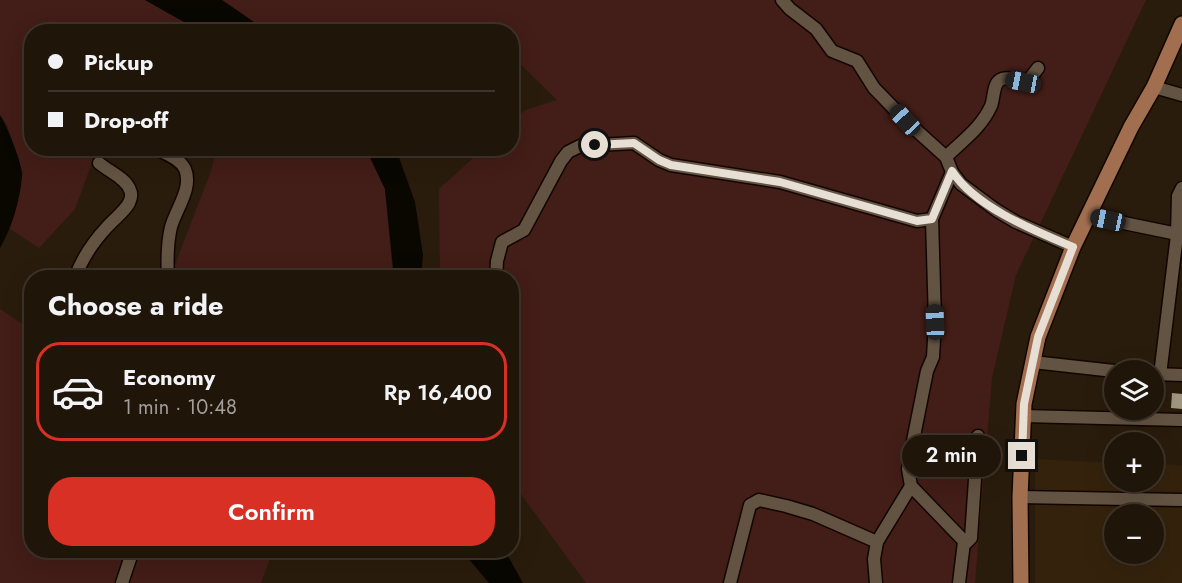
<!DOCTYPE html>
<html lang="en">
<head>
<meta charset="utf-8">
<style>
  body { margin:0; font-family:Jost,sans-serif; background:#2d2217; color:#f1f3f6; height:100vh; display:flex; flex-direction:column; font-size:22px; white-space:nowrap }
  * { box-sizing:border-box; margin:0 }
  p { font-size:20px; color:#a29f9c }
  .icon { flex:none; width:33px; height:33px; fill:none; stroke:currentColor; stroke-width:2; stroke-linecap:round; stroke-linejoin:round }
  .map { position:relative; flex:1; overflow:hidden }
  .panel { position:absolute; left:24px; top:270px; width:495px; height:288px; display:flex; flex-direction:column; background:#201509; border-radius:24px; box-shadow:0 6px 24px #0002,0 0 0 2px #3d342a }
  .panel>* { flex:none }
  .top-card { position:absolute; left:24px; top:24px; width:495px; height:132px; border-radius:24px; box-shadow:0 6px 24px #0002,0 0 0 2px #3d342a; display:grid; align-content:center; height:132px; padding:0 24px; background:#201509 }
  .controls { position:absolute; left:1104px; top:360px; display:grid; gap:12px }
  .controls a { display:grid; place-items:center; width:60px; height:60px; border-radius:50%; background:#201509; box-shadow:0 6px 24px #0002,0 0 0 2px #3d342a; font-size:30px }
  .end { position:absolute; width:27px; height:27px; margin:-14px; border:8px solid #e7ded4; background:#111; box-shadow:0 0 0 3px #111 }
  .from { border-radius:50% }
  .bubble { position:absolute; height:42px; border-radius:21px; background:#201509; box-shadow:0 6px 24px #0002,0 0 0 2px #3d342a; font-size:20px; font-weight:600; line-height:42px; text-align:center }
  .car { position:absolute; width:18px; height:36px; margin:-18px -9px; border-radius:8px; box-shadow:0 0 4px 2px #0007; background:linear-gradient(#222 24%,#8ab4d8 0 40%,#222 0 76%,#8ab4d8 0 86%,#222 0) }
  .top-card b { display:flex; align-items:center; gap:21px; height:57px; font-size:22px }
  .top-card b+b { border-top:2px solid #3d342a }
  .top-card i { width:15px; height:15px; background:#f1f3f6 }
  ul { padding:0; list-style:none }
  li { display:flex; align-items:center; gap:18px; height:99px; margin:0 12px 9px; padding:0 12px; border:3px solid transparent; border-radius:24px }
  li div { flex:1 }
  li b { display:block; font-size:22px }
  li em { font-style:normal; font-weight:600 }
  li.active { border-color:#d93025 }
  li>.icon { width:54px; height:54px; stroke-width:1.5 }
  h2 { padding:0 24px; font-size:27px; line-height:72px }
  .button { display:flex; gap:12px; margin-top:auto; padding:12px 24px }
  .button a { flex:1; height:69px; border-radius:24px; background:#d93025; color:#fff; font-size:24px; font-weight:600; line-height:69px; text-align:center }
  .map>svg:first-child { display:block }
</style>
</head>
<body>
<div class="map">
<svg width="1182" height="583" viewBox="0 0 1182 583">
  <rect width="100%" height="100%" fill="#2a1c0c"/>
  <path fill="#34220c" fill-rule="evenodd" d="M1035 459 1114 463V482H1154V464L1182 466V583H1035ZM1114 514H1154V554H1114Z"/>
  <g fill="#431d17">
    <path d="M0 0H145L200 31 32 32V148L97 149 75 209 39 248 10 229 23 174 7 125 0 115Z"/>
    <path d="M222 0H1146L1016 275 992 378 975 583H586L512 482V278L440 277 439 189 483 149 512 148V123L525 110 557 100 512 56V32L267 31Z"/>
    <path d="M217 149H366L385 189 393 277 170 278 211 171Z"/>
    <path d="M0 309 31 330 32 550 273 551 261 583H0Z"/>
  </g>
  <g fill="#090700">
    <path d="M145 0H222L267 31H200Z"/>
    <path d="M0 115C7 126 23 165 22 176 20 201 12 227 0 248Z"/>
    <path d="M366 149H396L415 202 423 255 421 277H394L385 189Z"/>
    <path d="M462 551H505L523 583H489Z"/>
  </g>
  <path fill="#a19780" d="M1172 393 1182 394V409L1171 408Z"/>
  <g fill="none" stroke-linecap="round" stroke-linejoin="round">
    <g stroke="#120600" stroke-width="15">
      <g id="minor">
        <path d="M782 0 790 9 816 29 832 51 857 61 874 88 905 120 946 157 952 172 961 184 996 210 1016 222 1073 247"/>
        <path d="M1154 87 1182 95"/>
        <path d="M155 148C165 154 180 158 185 169 193 188 176 209 171 227 167 244 167 260 168 278"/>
        <path d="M946 157C963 140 981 128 991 106 994 99 993 84 1000 80 1007 75 1019 82 1028 81L1038 68"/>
        <path d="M1090 216 1182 235"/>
        <path d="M932 219 935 322 933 357 927 371 912 446 908 469 911 486 966 543 971 538 978 436"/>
        <path d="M75 278C82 258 93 242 107 227 114 219 124 212 129 203 131 199 132 194 130 190 126 178 108 171 99 163"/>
        <path d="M496 278 497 261 502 242 524 230 561 161 568 152 580 146 634 143 659 160 671 165 780 182 917 221 932 219 952 172"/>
        <path d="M1033 362 1114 371"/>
        <path d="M1154 374 1182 375"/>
        <path d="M1160 375 1177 235 1178 196 1182 188"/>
        <path d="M1023 416 1182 420"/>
        <path d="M1020 497 1182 500"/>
        <path d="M122 583 133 550"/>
        <path d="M730 583 750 505 759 500 786 506 813 514 877 542"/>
        <path d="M876 583 874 559 877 542 911 486"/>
        <path d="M959 583 964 542"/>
      </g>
    </g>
    <g stroke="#120600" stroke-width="18">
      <path id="major" d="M1021 583 1020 497 1024 404 1038 337 1073 247 1131 127 1154 87 1182 24"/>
    </g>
    <use href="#minor" stroke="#635342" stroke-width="12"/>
    <use href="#major" stroke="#a16f50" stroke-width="15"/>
  </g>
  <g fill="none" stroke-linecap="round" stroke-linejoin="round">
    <path stroke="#e7ded4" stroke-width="8" d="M595 145 634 143 659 160 671 165 780 182 917 221 932 219 952 171C975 207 1035 231 1073 247L1038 337 1024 404 1022 456"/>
  </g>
</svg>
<div class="controls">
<a><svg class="icon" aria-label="layers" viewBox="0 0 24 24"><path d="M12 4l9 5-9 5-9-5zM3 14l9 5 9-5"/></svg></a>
<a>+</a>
<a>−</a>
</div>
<i class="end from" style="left:595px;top:145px"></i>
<i class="end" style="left:1022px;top:456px"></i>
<div class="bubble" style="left:902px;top:435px;width:99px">2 min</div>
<i class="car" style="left:1023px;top:82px;rotate:281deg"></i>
<i class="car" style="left:905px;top:120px;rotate:317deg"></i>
<i class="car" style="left:1108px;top:220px;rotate:282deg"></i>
<i class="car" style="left:935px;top:322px;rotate:358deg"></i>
<div class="top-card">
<b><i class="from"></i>Pickup</b>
<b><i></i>Drop-off</b>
</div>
<section class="panel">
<h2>Choose a ride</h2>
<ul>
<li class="active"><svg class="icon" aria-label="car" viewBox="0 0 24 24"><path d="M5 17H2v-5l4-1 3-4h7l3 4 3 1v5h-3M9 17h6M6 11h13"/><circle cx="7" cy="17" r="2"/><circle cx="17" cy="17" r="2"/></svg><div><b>Economy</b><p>1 min · 10:48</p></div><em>Rp 16,400</em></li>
</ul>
<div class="button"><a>Confirm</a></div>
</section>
</div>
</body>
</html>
